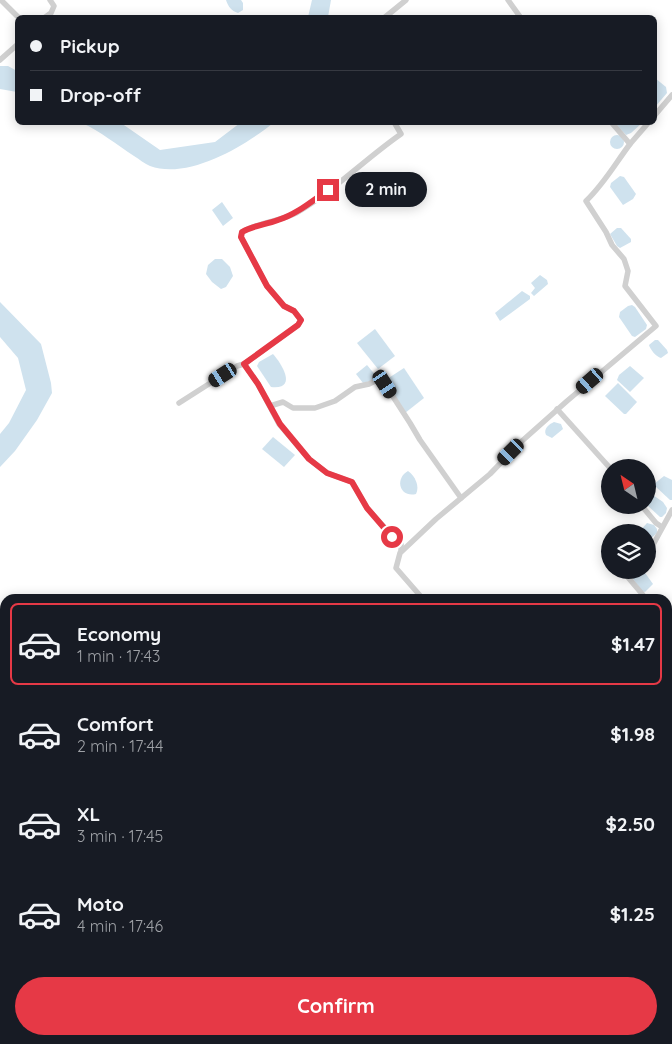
<!DOCTYPE html>
<html lang="en">
<head>
<meta charset="utf-8">
<style>
  body { margin:0; font-family:Quicksand,sans-serif; background:#242831; color:#f1f3f6; height:100vh; display:flex; flex-direction:column; font-size:19px; white-space:nowrap }
  * { box-sizing:border-box; margin:0 }
  p { font-size:16px; color:#9ea1a6 }
  .icon { flex:none; width:28px; height:28px; fill:none; stroke:currentColor; stroke-width:2; stroke-linecap:round; stroke-linejoin:round }
  .map { position:relative; flex:1; overflow:hidden }
  .drawer { position:absolute; left:0px; top:594px; width:672px; height:451px; display:flex; flex-direction:column; background:#171b24; border-radius:15px 15px 0 0; box-shadow:0 2px 12px #0003 }
  .drawer>* { flex:none }
  .hud { position:absolute; left:15px; top:15px; width:642px; height:110px; border-radius:8px; box-shadow:0 2px 12px #0003; display:grid; align-content:center; height:110px; padding:0 15px; background:#171b24 }
  .needle { width:32px; rotate:325deg }
  .controls { position:absolute; left:601px; top:459px; display:grid; gap:10px }
  .controls a { display:grid; place-items:center; width:55px; height:55px; border-radius:50%; background:#171b24; box-shadow:0 2px 12px #0003; font-size:25px }
  .end { position:absolute; width:22px; height:22px; margin:-11px; border:6px solid #e63946; background:#fff; box-shadow:0 0 0 2px #fff }
  .from { border-radius:50% }
  .bubble { position:absolute; height:35px; border-radius:18px; background:#171b24; box-shadow:0 2px 12px #0003; font-size:16px; font-weight:800; line-height:35px; text-align:center }
  .car { position:absolute; width:15px; height:30px; margin:-15px -8px; border-radius:6px; box-shadow:0 0 4px 1px #0007; background:linear-gradient(#222 24%,#8ab4d8 0 40%,#222 0 76%,#8ab4d8 0 86%,#222 0) }
  .hud b { display:flex; align-items:center; gap:18px; height:48px; font-size:19px }
  .hud b+b { border-top:1px solid #363941 }
  .hud i { width:12px; height:12px; background:#f1f3f6 }
  ul { padding:9px 0 0; list-style:none }
  li { display:flex; align-items:center; gap:15px; height:82px; margin:0 10px 8px; padding:0 5px; border:2px solid transparent; border-radius:8px }
  li div { flex:1 }
  li b { display:block; font-size:19px }
  li em { font-style:normal; font-weight:800 }
  li.selected { border-color:#e63946 }
  li>.icon { width:45px; height:45px; stroke-width:1.5 }
  .action { display:flex; gap:10px; margin-top:auto; padding:10px 15px }
  .action a { flex:1; height:58px; border-radius:30px; background:#e63946; color:#fff; font-size:20px; font-weight:800; line-height:58px; text-align:center }
  .map>svg:first-child { display:block }
</style>
</head>
<body>
<div class="map">
<svg width="672" height="1044" viewBox="0 0 672 1044">
  <rect width="100%" height="100%" fill="#fff"/>
  <g fill="#cfe2ee">
    <path d="M226 0H241L243 3V10L238 13C231 11 228 6 226 0Z"/>
    <path d="M312 0H331L328 17H308Z"/>
    <path d="M0 66H8L17 71V92L0 89Z"/>
    <path d="M655 78 666 87 667 93 655 107Z"/>
    <path d="M82 123H121L160 150 215 142 240 123H273C245 146 188 180 150 166 145 164 139 159 134 156 117 145 100 131 82 123Z"/>
    <path d="M615 123H642L631 133 626 135Z"/>
    <circle cx="617" cy="142" r="7"/>
    <path d="M620 176 624 177 636 194 633 199 623 205 610 187 611 183Z"/>
    <path d="M222 202 233 218 223 226 212 210Z"/>
    <path d="M617 228H621L631 239V242L620 248 617 246 610 234Z"/>
    <path d="M215 259H222L230 267 233 276 226 287 221 289 212 282 206 274 208 265Z"/>
    <path d="M540 275 547 280 548 284 534 296 531 293 535 288 531 283Z"/>
    <path d="M522 291 530 296V299L500 321 495 313Z"/>
    <path d="M0 302 41 344 51 383 52 393 37 420 15 451 0 467V434L9 423 26 390 18 358 0 337Z"/>
    <path d="M632 305 635 307 647 325 646 329 635 337 632 336 619 317 620 312 628 306Z"/>
    <path d="M375 329 395 356 378 369 357 343Z"/>
    <path d="M655 340H658L667 350 668 353 661 358C656 357 650 349 649 345Z"/>
    <path d="M273 354C282 364 298 390 271 387L257 366 259 362Z"/>
    <path d="M367 365 377 377 371 381 363 383 356 374Z"/>
    <path d="M630 366 644 378 630 392 617 380 619 375Z"/>
    <path d="M404 368 424 398 405 413 384 381Z"/>
    <path d="M618 383 637 402 626 414H624L605 396Z"/>
    <path d="M554 422 561 424 563 429 552 438 546 435C543 429 549 424 554 422Z"/>
    <path d="M273 437 295 455 284 467 262 449Z"/>
    <path d="M408 471C415 476 420 486 416 494 400 498 394 479 408 471Z"/>
    <path d="M664 476 672 480V500H670L655 486 654 484Z"/>
    <path d="M650 493 663 502 667 508 666 513 662 517H660L647 505 648 495Z"/>
    <path d="M647 523 654 525 657 529V533L648 541V532H639Z"/>
    <path d="M629 570H643L653 584 645 592 642 591 630 575Z"/>
  </g>
  <g fill="none" stroke-linecap="round" stroke-linejoin="round">
    <g stroke="#cfe2ee" stroke-width="4.5">
      <path d="M0 773 1 774"/>
      <path d="M0 983H5"/>
      <path d="M529 1044 530 1040"/>
    </g>
    <g stroke="#d0d0d0" stroke-width="5.5">
      <path d="M1 0 19 18"/>
      <path d="M508 0 521 18"/>
      <path d="M44 18 51 13 54 6 50 0"/>
      <path d="M384 18 406 0"/>
      <path d="M0 60 18 44"/>
      <path d="M655 115 672 95"/>
      <path d="M611 122 630 144 649 122"/>
      <path d="M244 364 258 384 279 424 309 459 327 473 352 482 367 508 393 537 401 544V551"/>
      <path d="M179 403 237 366 244 364 298 325 301 320 294 311 284 306 267 286 241 237 242 232C259 222 278 222 296 213 334 191 365 159 401 134L394 122"/>
      <path d="M270 406 283 402 293 408H315L335 401 355 387 369 384 381 378 410 423 420 440 461 498"/>
      <path d="M557 409 610 468"/>
      <path d="M641 505 656 523 662 527"/>
      <path d="M648 550 654 543 672 510"/>
      <path d="M628 570 625 572 626 575 643 595 641 599"/>
      <path d="M423 599 396 568 400 553 436 519 490 474 522 441 567 401 656 326 625 286 628 271 624 259 612 245 606 232 586 201C604 184 615 164 630 144"/>
      <path d="M668 707 672 712"/>
      <path d="M0 784 5 785"/>
      <path d="M668 796 672 792"/>
      <path d="M0 893 5 899"/>
      <path d="M668 912 671 918 668 928"/>
      <path d="M0 965 5 962"/>
      <path d="M261 1040 264 1044"/>
      <path d="M585 1040 588 1044"/>
      <path d="M416 1044 419 1040"/>
    </g>
  </g>
  <g fill="none" stroke-linecap="round" stroke-linejoin="round">
    <path stroke="#e63946" stroke-width="6" d="M328 190C312 201 297 214 278 220 265 225 254 225 242 232L241 237 267 286 284 306 294 311 301 320 298 325 244 364 258 384 280 424 309 459 327 473 352 482 367 508 392 537"/>
  </g>
</svg>
<div class="controls">
<a><svg class="needle" viewBox="-14 -14 28 28"><path d="M0-13l5 13h-10z" fill="#e53935"/><path d="M0 13l5-13h-10z" fill="#9ea1a6"/></svg></a>
<a><svg class="icon" aria-label="layers" viewBox="0 0 24 24"><path d="M12 4l9 5-9 5-9-5zM3 14l9 5 9-5"/></svg></a>
</div>
<i class="end from" style="left:392px;top:537px"></i>
<i class="end" style="left:328px;top:190px"></i>
<div class="bubble" style="left:345px;top:172px;width:82px">2 min</div>
<i class="car" style="left:223px;top:375px;rotate:237deg"></i>
<i class="car" style="left:590px;top:381px;rotate:229deg"></i>
<i class="car" style="left:385px;top:384px;rotate:147deg"></i>
<i class="car" style="left:511px;top:452px;rotate:225deg"></i>
<div class="hud">
<b><i class="from"></i>Pickup</b>
<b><i></i>Drop-off</b>
</div>
<section class="drawer">
<ul>
<li class="selected"><svg class="icon" aria-label="car" viewBox="0 0 24 24"><path d="M5 17H2v-5l4-1 3-4h7l3 4 3 1v5h-3M9 17h6M6 11h13"/><circle cx="7" cy="17" r="2"/><circle cx="17" cy="17" r="2"/></svg><div><b>Economy</b><p>1 min · 17:43</p></div><em>$1.47</em></li>
<li><svg class="icon" aria-label="car" viewBox="0 0 24 24"><path d="M5 17H2v-5l4-1 3-4h7l3 4 3 1v5h-3M9 17h6M6 11h13"/><circle cx="7" cy="17" r="2"/><circle cx="17" cy="17" r="2"/></svg><div><b>Comfort</b><p>2 min · 17:44</p></div><em>$1.98</em></li>
<li><svg class="icon" aria-label="car" viewBox="0 0 24 24"><path d="M5 17H2v-5l4-1 3-4h7l3 4 3 1v5h-3M9 17h6M6 11h13"/><circle cx="7" cy="17" r="2"/><circle cx="17" cy="17" r="2"/></svg><div><b>XL</b><p>3 min · 17:45</p></div><em>$2.50</em></li>
<li><svg class="icon" aria-label="car" viewBox="0 0 24 24"><path d="M5 17H2v-5l4-1 3-4h7l3 4 3 1v5h-3M9 17h6M6 11h13"/><circle cx="7" cy="17" r="2"/><circle cx="17" cy="17" r="2"/></svg><div><b>Moto</b><p>4 min · 17:46</p></div><em>$1.25</em></li>
</ul>
<div class="action"><a>Confirm</a></div>
</section>
</div>
</body>
</html>
